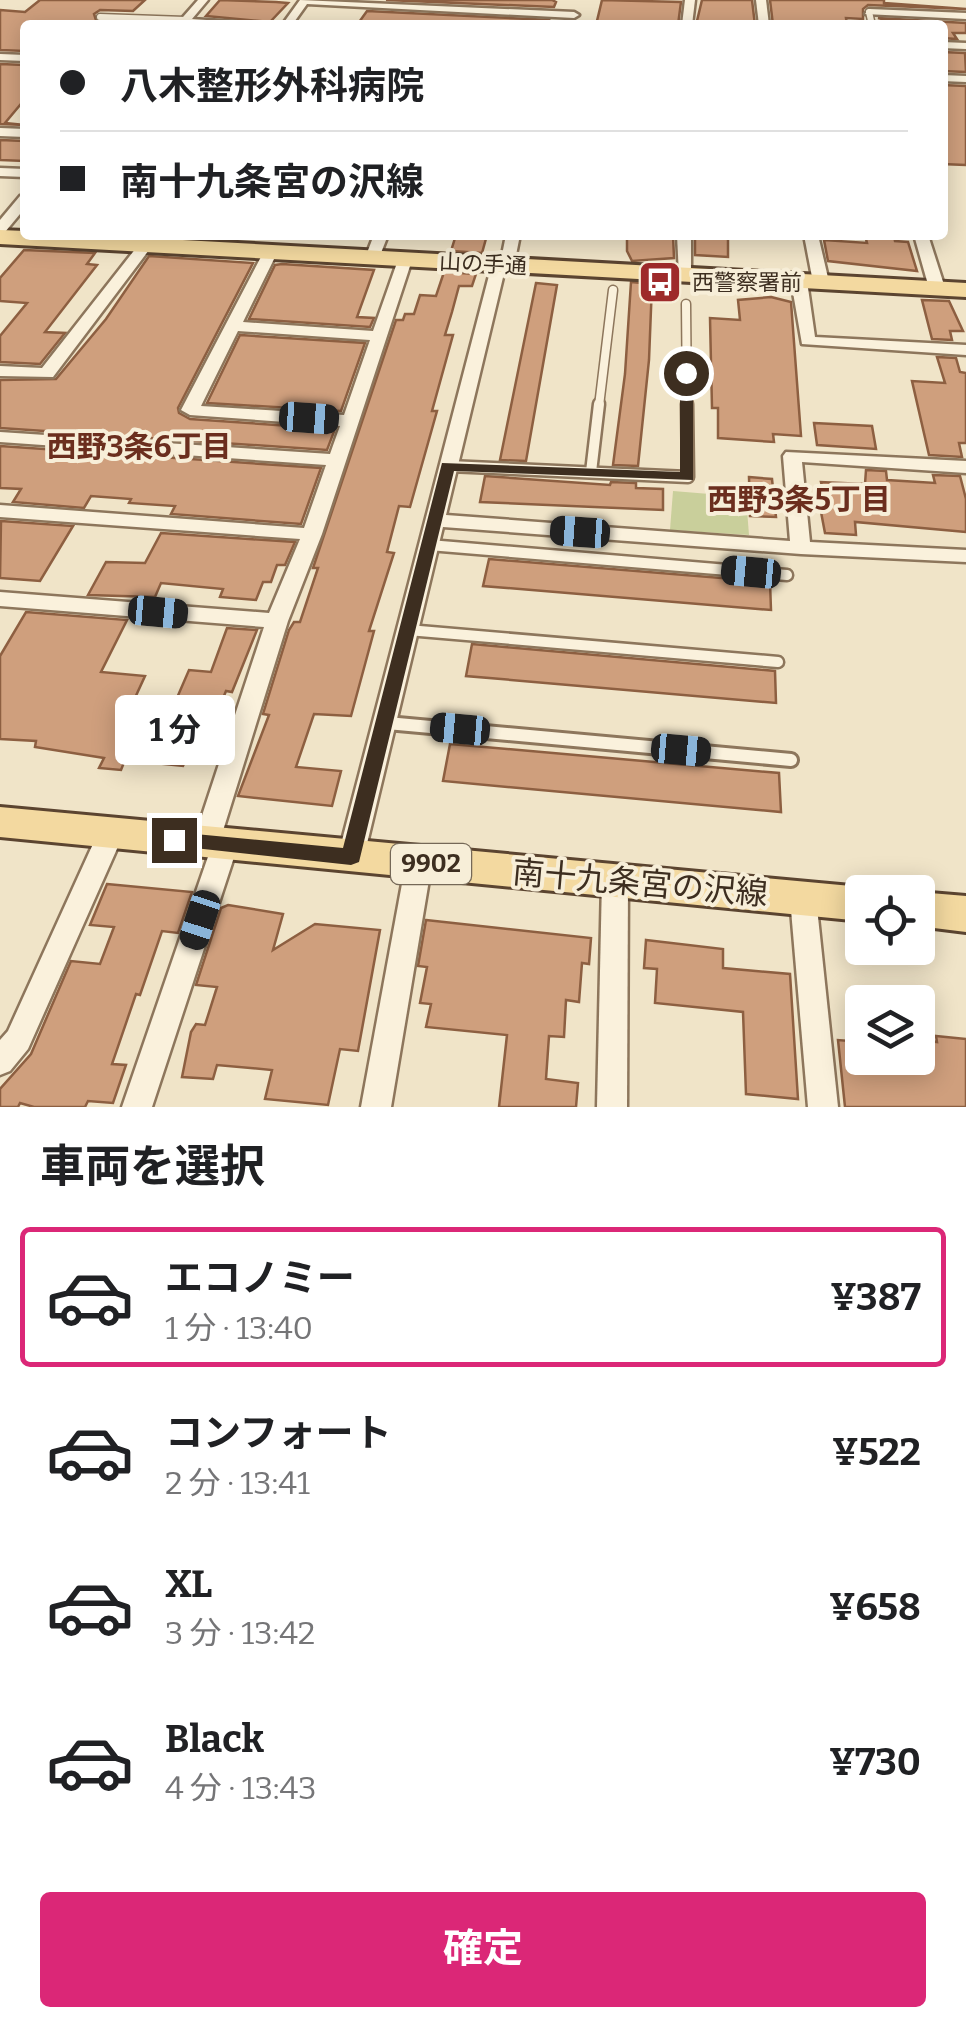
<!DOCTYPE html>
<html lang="ja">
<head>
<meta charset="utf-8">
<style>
  body { margin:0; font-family:Bitter,"Noto Sans JP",serif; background:#f6f6f6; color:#202124; height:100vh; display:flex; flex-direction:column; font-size:38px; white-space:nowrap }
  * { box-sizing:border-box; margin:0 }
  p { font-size:32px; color:#757577 }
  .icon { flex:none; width:55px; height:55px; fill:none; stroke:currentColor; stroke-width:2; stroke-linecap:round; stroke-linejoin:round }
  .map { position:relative; height:1107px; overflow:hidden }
  .side { display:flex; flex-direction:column; background:#fff; flex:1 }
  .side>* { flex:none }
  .banner { position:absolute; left:20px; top:20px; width:928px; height:220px; border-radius:10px; box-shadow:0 5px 25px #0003; display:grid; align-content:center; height:220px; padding:0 40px; background:#fff }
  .buttons { position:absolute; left:845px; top:875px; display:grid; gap:20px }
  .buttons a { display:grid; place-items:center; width:90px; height:90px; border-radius:10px; background:#fff; box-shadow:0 5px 25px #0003; font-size:50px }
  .end { position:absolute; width:45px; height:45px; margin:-22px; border:12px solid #3d2e20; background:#fff; box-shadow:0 0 0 5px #fff }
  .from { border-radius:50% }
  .bubble { position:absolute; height:70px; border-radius:10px; background:#fff; box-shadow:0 5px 25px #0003; font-size:32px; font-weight:700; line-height:70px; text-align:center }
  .car { position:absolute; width:30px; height:60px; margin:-30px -15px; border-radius:12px; box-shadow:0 0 8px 2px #0007; background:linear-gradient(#222 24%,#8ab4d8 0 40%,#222 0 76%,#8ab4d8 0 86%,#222 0) }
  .banner b { display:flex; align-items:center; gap:35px; height:95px; font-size:38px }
  .banner b+b { border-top:2px solid #e0e0e0 }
  .banner i { width:25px; height:25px; background:#202124 }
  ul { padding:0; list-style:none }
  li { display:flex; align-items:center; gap:30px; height:140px; margin:0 20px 15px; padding:0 20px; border:5px solid transparent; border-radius:10px }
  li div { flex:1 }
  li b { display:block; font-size:38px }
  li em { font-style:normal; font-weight:700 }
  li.on { border-color:#db2777 }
  li>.icon { width:90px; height:90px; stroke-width:1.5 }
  h2 { padding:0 40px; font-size:45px; line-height:120px }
  .button { display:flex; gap:20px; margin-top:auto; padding:20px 40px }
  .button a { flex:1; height:115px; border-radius:10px; background:#db2777; color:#fff; font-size:40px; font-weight:700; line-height:115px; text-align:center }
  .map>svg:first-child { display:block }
</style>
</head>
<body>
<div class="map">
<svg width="966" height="1107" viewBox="0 0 966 1107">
  <rect width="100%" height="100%" fill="#f0e4c8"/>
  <path fill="#c9cf9b" d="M673 491 746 497 749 535 670 530Z"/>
  <g fill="#cf9f7d" stroke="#8d5f41" stroke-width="2.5">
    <path d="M40 0H145L133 11 100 10 94 14 97 23 118 25H25V51L0 50V10L25 12Z"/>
    <path d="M220 0 276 2 288 3 270 22 206 16Z"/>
    <path d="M386 0H552L556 2 554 7Z"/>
    <path d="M602 0 681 2 678 25H596Z"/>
    <path d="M702 0H752L755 25H696Z"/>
    <path d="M770 0H884V3L966 9 868 5 863 9V19L846 18 847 25H773Z"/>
    <path d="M367 11 549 20 547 25H357Z"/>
    <path d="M878 18 966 23V33H953L957 39 942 38V25H886V20Z"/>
    <path d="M942 52 965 53 966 72 942 71Z"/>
    <path d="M0 64 25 65V99L5 123 25 125 0 124Z"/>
    <path d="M942 85 966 86V165L942 164Z"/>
    <path d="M0 140 25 141V161L0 160Z"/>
    <path d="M456 235H487L482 253 451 251Z"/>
    <path d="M627 235H673L674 258 632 261 627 251Z"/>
    <path d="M695 235H728V257L695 255Z"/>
    <path d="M865 235H894L895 241 908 242 917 271 828 261 824 240 867 243Z"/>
    <path d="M24 250 95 253 87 264 97 265 45 332 65 333 40 364 0 362V336L27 303 0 301V278Z"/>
    <path d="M149 256 253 263 178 408 179 413 190 419 335 429 327 450 0 428V380L56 379 106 319Z"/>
    <path d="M282 264 374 270 357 317 374 318 370 327 249 319 275 265Z"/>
    <path d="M444 272 476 274 472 286H459L452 312 445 335H453L432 411H437L410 507 399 506 387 552 394 553 369 631H374L351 716 314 714 296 767 341 771 332 806 238 796 269 715 263 714 289 630 294 622H300L318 568H313L396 320H403L405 314H414L420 295 436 296Z"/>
    <path d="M631 282 652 284 649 360 638 466 613 465 625 374Z"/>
    <path d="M536 283 557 285 526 461 500 460Z"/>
    <path d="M771 297 791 302 801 436 773 434 774 442 718 438V408H712L710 318 740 320 738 300Z"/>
    <path d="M922 300 949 301 963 331H950L952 340 932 339Z"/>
    <path d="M240 335 365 343 341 411 207 403Z"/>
    <path d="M937 357 956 358 960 372 966 373V443H959L962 457 929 455 912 381 945 383Z"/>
    <path d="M814 423 872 426 876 449 817 445Z"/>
    <path d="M0 446 321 468 301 524 171 514 175 506 129 503 131 499 91 496 84 508 13 502 21 489 0 488Z"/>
    <path d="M866 470 886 471 887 480 935 483 933 475 960 476 966 499V532L855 522 856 535 825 533 817 491H823L821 482 865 484Z"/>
    <path d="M485 476 610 485 611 482 636 483V488L663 489V510L480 502Z"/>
    <path d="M749 477 772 479 776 517 750 516Z"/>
    <path d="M1 521 73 526 40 581 0 578Z"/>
    <path d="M161 533 295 542 285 565H277L271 582H263L256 600 220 597 223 589 161 583 155 597 88 595 106 562 145 563Z"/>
    <path d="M489 559 770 582 771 610 483 586Z"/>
    <path d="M26 612 127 620 101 672 145 676 123 724 164 728 189 670 211 672 227 628 257 630 232 692 226 691 215 718 204 717 183 766 125 760 121 770 99 768 104 758 35 747 36 741 0 739V656Z"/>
    <path d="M472 644 775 671 776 703 466 676Z"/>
    <path d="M450 744 779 773 781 812 443 781Z"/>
    <path d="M107 884 192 892 178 933 162 931 140 995 136 994 112 1064 126 1065 113 1103 88 1101 85 1107H34L20 1103 18 1107H0V1089L31 1054 71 961 100 964 114 927 90 925Z"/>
    <path d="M228 905 283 914 273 950 315 924 380 930 358 1051 340 1049 328 1105 265 1099 272 1070 217 1065 213 1079 182 1077 191 1032 196 1024 205 1025 217 987 196 985 221 908Z"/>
    <path d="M426 920 591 938 589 964 582 963 579 1002 566 1000 564 1037 549 1036 546 1079 578 1083 576 1107H499L507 1035 426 1027 431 1004 420 1003 427 967 418 966Z"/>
    <path d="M646 940 723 949V968L790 974 798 1099 746 1094 743 1012 655 1003 657 969 644 968Z"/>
    <path d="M936 1036 966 1039V1107H845L838 1040 862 1042V1058H931L928 1041 937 1042Z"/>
  </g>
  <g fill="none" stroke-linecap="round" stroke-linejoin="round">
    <g stroke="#8d765c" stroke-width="9">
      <g id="service-far3">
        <path d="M869 12 872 25"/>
        <path d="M100 17 185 20"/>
      </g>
    </g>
    <g stroke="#8d765c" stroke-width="11">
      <g id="service-far2">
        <path d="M686 304 687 406"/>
        <path d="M599 406 613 290"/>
      </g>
    </g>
    <g stroke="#8d765c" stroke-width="15">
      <g id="service-far1">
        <path d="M449 466 688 477 687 404"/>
        <path d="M591 472 599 404"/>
        <path d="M429 545 787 575"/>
        <path d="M408 630 778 662"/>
      </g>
    </g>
    <g stroke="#8d765c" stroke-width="18">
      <path id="service" d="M387 723 791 760"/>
    </g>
    <g stroke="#8d765c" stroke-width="5">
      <g id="minor">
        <path d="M198 0H208L192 19 236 22 241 25H176Z"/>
        <path d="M300 0 574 12 579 15 574 18 307 4 292 25H282Z"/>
        <path d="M685 0H695L692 25H682Z"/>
        <path d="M756 0H766L769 25H759Z"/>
        <path d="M869 9 966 13V19L865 14Z"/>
        <path d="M942 42 966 43V49L942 48Z"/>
        <path d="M0 54 25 55V61L0 60Z"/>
        <path d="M942 75 966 76V82L942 81Z"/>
        <path d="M0 128 25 129V137L0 136Z"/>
        <path d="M0 168 25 169V177L0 176Z"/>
        <path d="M25 195V208L5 232 0 233V220L20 196Z"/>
        <path d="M374 235H388L379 258 372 262 365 258Z"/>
        <path d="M506 235H520L514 265 505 269 446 515 790 541 783 456 786 452 966 461V473L802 462 810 542 966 550V562L801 554 443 527 364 856 360 863 351 866 342 863 338 856 492 264 501 260Z"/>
        <path d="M677 235H691V278L686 279 679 275Z"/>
        <path d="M804 235H818L829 282 826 285 821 287 813 282Z"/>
        <path d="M914 235H928L945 288 942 291 937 293 929 288Z"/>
        <path d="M145 242 152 246 53 377 0 376V366L42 368 140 243Z"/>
        <path d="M270 249 277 253 243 322 373 331 398 260 405 256 412 260 322 534 288 621 221 837 234 838 238 845 152 1107H122L210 851 197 850 193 843 264 627 0 606V592L269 613 300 539 0 517V505L304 528 326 465 0 442V432L330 454 340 426 190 415 181 410 263 253ZM238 331 370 340 344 415 201 406Z"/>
        <path d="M799 276 807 281 815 337 966 345V355L802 344 791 281Z"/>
        <path d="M111 823 120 826 124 833 28 1049 10 1071 0 1075V1040L8 1031 98 833 102 826Z"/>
        <path d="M419 852 428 855 432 862 391 1107H361L406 862 410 855Z"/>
        <path d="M615 871 624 874 628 881 627 1107H597L602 881 606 874Z"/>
        <path d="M803 887 812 891 816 898 838 1107H808L790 898 794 891Z"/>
      </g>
    </g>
    <g stroke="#5b4430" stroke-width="6">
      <g id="primary">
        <path d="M0 230 25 231V235H91L966 283V297L0 244Z"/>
        <path d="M0 807 862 887 878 892H862V921L0 837Z"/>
        <path d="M915 892H918L966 896V932L918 926Z"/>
      </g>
    </g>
    <use href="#service-far3" stroke="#faf1dc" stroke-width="6"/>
    <use href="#service-far2" stroke="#faf1dc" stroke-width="8"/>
    <use href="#service-far1" stroke="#faf1dc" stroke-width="10"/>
    <use href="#service" stroke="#faf1dc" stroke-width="12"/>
    <use href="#minor" fill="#faf1dc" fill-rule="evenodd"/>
    <use href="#primary" fill="#f3d9a0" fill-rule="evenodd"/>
  </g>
  <path fill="#3d2e20" d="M686 369 693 373V480L454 471 359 862 351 865 167 845V834L174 832 343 848 442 463 680 472V373Z"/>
  <defs>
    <g id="bus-square" transform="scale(2.25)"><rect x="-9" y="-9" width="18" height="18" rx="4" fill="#9e2a2b" stroke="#f7eed8"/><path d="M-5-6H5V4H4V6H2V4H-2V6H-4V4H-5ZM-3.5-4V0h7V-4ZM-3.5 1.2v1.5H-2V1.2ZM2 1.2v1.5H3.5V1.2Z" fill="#fff"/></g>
  </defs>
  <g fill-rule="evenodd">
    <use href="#bus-square" x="660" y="282"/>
  </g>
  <g text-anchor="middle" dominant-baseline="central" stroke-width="8" stroke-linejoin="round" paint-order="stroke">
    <g font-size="22" fill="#3d2e20" stroke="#f7eed8">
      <text transform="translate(483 264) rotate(3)">山の手通</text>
    </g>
    <g font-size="22" fill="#3d2e20" stroke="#f7eed8" text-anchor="start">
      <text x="692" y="282">西警察署前</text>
    </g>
    <rect fill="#f7eed8" stroke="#756857" stroke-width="2.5" x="391" y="844" width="80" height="40" rx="8"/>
    <g font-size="25" font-weight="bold" fill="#3d2e20">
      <text x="431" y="864">9902</text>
    </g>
    <g font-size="30" font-weight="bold" fill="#6b2e1e" stroke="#f7eed8">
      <text x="139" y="447">西野3条6丁目</text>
      <text x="799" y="500">西野3条5丁目</text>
    </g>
    <g font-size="32" fill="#3d2e20" stroke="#f7eed8">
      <text transform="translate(640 883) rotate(5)">南十九条宮の沢線</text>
    </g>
  </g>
</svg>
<div class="buttons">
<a><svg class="icon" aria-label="locate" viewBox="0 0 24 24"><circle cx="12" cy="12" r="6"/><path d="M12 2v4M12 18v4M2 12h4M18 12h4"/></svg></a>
<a><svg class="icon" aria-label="layers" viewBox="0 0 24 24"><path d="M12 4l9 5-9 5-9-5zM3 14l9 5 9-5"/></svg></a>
</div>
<i class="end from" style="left:686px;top:373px"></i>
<i class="end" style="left:174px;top:840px"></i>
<div class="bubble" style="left:115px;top:695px;width:120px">1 分</div>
<i class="car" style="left:309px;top:418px;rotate:94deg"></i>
<i class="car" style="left:580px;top:532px;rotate:274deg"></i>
<i class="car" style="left:751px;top:572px;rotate:275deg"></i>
<i class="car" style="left:158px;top:612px;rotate:95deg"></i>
<i class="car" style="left:460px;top:729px;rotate:275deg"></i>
<i class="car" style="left:681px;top:750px;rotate:95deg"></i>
<i class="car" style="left:200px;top:920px;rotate:198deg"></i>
<div class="banner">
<b><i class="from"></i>八木整形外科病院</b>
<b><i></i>南十九条宮の沢線</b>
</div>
</div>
<section class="side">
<h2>車両を選択</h2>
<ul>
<li class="on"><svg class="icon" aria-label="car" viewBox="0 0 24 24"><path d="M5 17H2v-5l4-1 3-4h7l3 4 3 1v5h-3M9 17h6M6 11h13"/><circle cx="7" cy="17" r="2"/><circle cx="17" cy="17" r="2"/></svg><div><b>エコノミー</b><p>1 分 · 13:40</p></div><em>¥387</em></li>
<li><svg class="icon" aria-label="car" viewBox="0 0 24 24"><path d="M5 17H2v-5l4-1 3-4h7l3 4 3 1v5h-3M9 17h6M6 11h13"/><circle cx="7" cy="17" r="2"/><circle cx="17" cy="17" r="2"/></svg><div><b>コンフォート</b><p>2 分 · 13:41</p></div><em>¥522</em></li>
<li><svg class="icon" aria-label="car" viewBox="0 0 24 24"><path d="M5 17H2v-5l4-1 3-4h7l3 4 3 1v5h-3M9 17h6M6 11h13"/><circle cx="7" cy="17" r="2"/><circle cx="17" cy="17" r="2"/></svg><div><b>XL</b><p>3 分 · 13:42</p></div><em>¥658</em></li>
<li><svg class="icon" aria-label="car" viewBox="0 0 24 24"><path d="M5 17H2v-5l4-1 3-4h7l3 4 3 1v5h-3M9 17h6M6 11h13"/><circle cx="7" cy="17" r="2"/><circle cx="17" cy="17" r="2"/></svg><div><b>Black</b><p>4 分 · 13:43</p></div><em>¥730</em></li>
</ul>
<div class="button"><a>確定</a></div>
</section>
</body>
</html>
